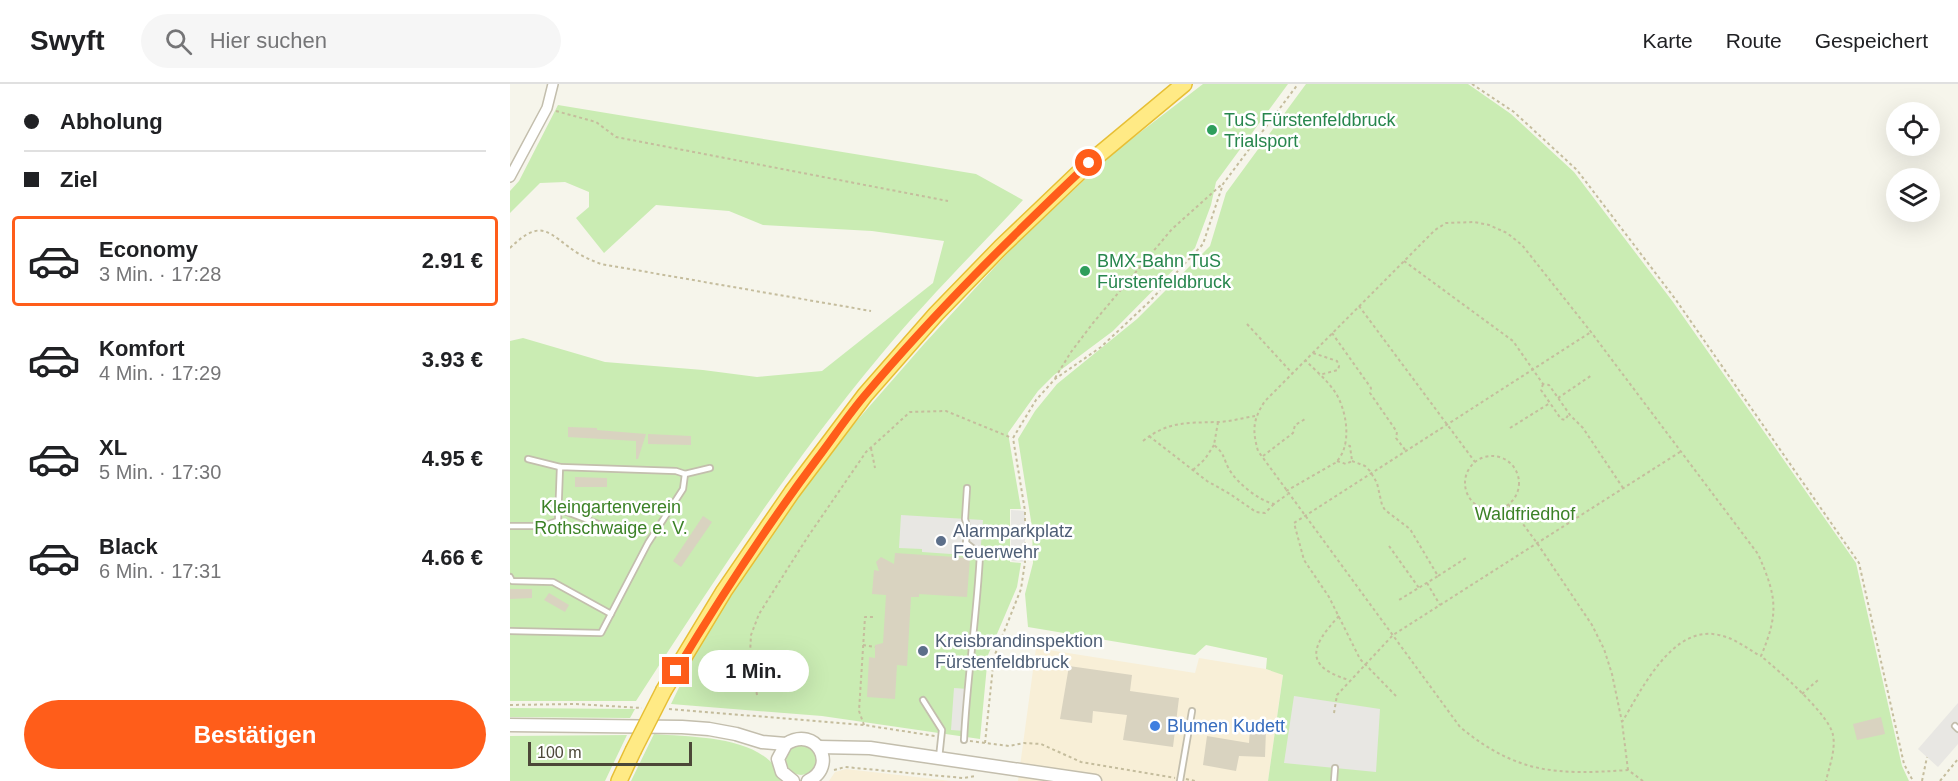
<!DOCTYPE html>
<html lang="de">
<head>
<meta charset="utf-8">
<style>
  body { margin:0; font-family:Arial,sans-serif; background:#f6f6f6; color:#202124; height:100vh; display:flex; flex-direction:column; font-size:22px; white-space:nowrap }
  * { box-sizing:border-box; margin:0 }
  p { font-size:20px; color:#757577 }
  .icon { flex:none; width:33px; height:33px; fill:none; stroke:currentColor; stroke-width:2; stroke-linecap:round; stroke-linejoin:round }
  .map { position:relative; flex:1; overflow:hidden }
  .sheet { display:flex; flex-direction:column; background:#fff; width:510px }
  .sheet>* { flex:none }
  .hud { display:grid; align-content:center; height:132px; padding:0 24px; background:#fff }
  .buttons { position:absolute; left:1376px; top:18px; display:grid; gap:12px }
  .buttons a { display:grid; place-items:center; width:54px; height:54px; border-radius:50%; background:#fff; box-shadow:0 6px 24px #0002; font-size:30px }
  .scale { position:absolute; left:18px; bottom:15px; width:164px; box-sizing:border-box; padding-left:6px; border:3px solid #4c4738; border-top:0; font-size:16px; line-height:21px; white-space:nowrap; color:#4c4738; -webkit-text-stroke:4px #fff; paint-order:stroke }
  .end { position:absolute; width:27px; height:27px; margin:-14px; border:8px solid #ff5d1a; background:#fff; box-shadow:0 0 0 3px #fff }
  .from { border-radius:50% }
  .bubble { position:absolute; height:42px; border-radius:21px; background:#fff; box-shadow:0 6px 24px #0002; font-size:20px; font-weight:700; line-height:42px; text-align:center }
  .hud b { display:flex; align-items:center; gap:21px; height:57px; font-size:22px }
  .hud b+b { border-top:2px solid #e0e0e0 }
  .hud i { width:15px; height:15px; background:#202124 }
  ul { padding:0; list-style:none }
  li { display:flex; align-items:center; gap:18px; height:90px; margin:0 12px 9px; padding:0 12px; border:3px solid transparent; border-radius:6px }
  li div { flex:1 }
  li b { display:block; font-size:22px }
  li em { font-style:normal; font-weight:700 }
  li.active { border-color:#ff5d1a }
  li>.icon { width:54px; height:54px; stroke-width:1.5 }
  .cta { display:flex; gap:12px; margin-top:auto; padding:12px 24px }
  .cta a { flex:1; height:69px; border-radius:36px; background:#ff5d1a; color:#fff; font-size:24px; font-weight:700; line-height:69px; text-align:center }
  header { display:flex; align-items:center; gap:36px; box-sizing:border-box; height:84px; padding:0 30px; background:#fff; border-bottom:2px solid #e0e0e0 }
  header strong { font-size:28px }
  nav { display:flex; gap:33px; margin-inline-start:auto; font-size:21px }
  .search { width:420px; height:54px; background:#f6f6f6; display:flex; align-items:center; gap:15px; box-sizing:border-box; padding:0 21px; border-radius:33px; color:#757577; font-size:22px }
  main { display:flex; flex:1; min-height:0 }
  .map>svg:first-child { display:block }
</style>
</head>
<body>
<header>
<strong>Swyft</strong>
<div class="search"><svg class="icon" aria-label="search" viewBox="0 0 24 24"><circle cx="10" cy="10" r="6"/><path d="M15 15l6 6"/></svg>Hier suchen</div>
<nav><a>Karte</a><a>Route</a><a>Gespeichert</a></nav>
</header>
<main>
<section class="sheet">
<div class="hud">
<b><i class="from"></i>Abholung</b>
<b><i></i>Ziel</b>
</div>
<ul>
<li class="active"><svg class="icon" aria-label="car" viewBox="0 0 24 24"><path d="M5 17H2v-5l4-1 3-4h7l3 4 3 1v5h-3M9 17h6M6 11h13"/><circle cx="7" cy="17" r="2"/><circle cx="17" cy="17" r="2"/></svg><div><b>Economy</b><p>3 Min. · 17:28</p></div><em>2.91 €</em></li>
<li><svg class="icon" aria-label="car" viewBox="0 0 24 24"><path d="M5 17H2v-5l4-1 3-4h7l3 4 3 1v5h-3M9 17h6M6 11h13"/><circle cx="7" cy="17" r="2"/><circle cx="17" cy="17" r="2"/></svg><div><b>Komfort</b><p>4 Min. · 17:29</p></div><em>3.93 €</em></li>
<li><svg class="icon" aria-label="car" viewBox="0 0 24 24"><path d="M5 17H2v-5l4-1 3-4h7l3 4 3 1v5h-3M9 17h6M6 11h13"/><circle cx="7" cy="17" r="2"/><circle cx="17" cy="17" r="2"/></svg><div><b>XL</b><p>5 Min. · 17:30</p></div><em>4.95 €</em></li>
<li><svg class="icon" aria-label="car" viewBox="0 0 24 24"><path d="M5 17H2v-5l4-1 3-4h7l3 4 3 1v5h-3M9 17h6M6 11h13"/><circle cx="7" cy="17" r="2"/><circle cx="17" cy="17" r="2"/></svg><div><b>Black</b><p>6 Min. · 17:31</p></div><em>4.66 €</em></li>
</ul>
<div class="cta"><a>Bestätigen</a></div>
</section>
<div class="map">
<svg width="1448" height="697" viewBox="0 0 1448 697">
  <rect width="100%" height="100%" fill="#f6f5eb"/>
  <g fill="#f8efd7">
    <path d="M526 564 685 589 689 574 756 585 773 590 758 697H508Z"/>
    <path d="M336 685 441 697H319L325 688Z"/>
  </g>
  <g fill="#caecb3">
    <path d="M693 0H778L706 98 701 121 685 164 603 247 544 291 528 307 498 349 511 425H500V478L511 479 507 503 478 571 470 655 312 632 161 620 192 556 243 476 323 364 414 260 505 161 602 70Z"/>
    <path d="M796 0H958L1001 30 1064 88 1163 218 1346 479 1392 682 1399 697H758L773 591 756 585 757 574 696 561 685 571 518 543 515 510 523 479 522 443 508 355 525 327 547 300 627 235 700 162 716 109Z"/>
    <path d="M48 21 466 90 513 116C465 168 414 218 369 273 279 381 202 499 126 617H0V257L13 254 95 278 193 286 247 293 312 287 423 199 434 157 362 147 253 141 219 127 146 121 94 169 66 134 79 123V108L55 98 30 99 0 129V107L9 97Z"/>
    <path d="M0 624 125 625 120 634 0 633Z"/>
    <path d="M144 650C180 653 233 652 260 677 266 682 265 691 271 697H121Z"/>
    <path d="M117 651 95 697H0V652Z"/>
    <circle cx="291" cy="676" r="15"/>
  </g>
  <g fill="#e8e7e3">
    <path d="M501 426 515 427V478L501 477Z"/>
    <path d="M391 431 473 436 470 472 412 468V465L389 464Z"/>
    <path d="M444 604 458 605 455 647 441 646Z"/>
    <path d="M784 612 870 625 866 688 774 679Z"/>
    <path d="M1448 619V660L1428 683 1408 665Z"/>
  </g>
  <g fill="#d9d3c0">
    <path d="M58 343 87 344V346L136 350 128 375H126V357L58 353Z"/>
    <path d="M138 350 181 352V361L138 360Z"/>
    <path d="M65 393 97 394V403H65Z"/>
    <path d="M193 432 202 438 171 483 163 477Z"/>
    <path d="M385 469 460 474 457 513 409 510V513H401L397 582 387 581 385 615 357 613 359 573 365 574V561L373 559 376 511 362 510 364 486 369 487 366 478 371 473 384 480Z"/>
    <path d="M0 505H22V514L0 515Z"/>
    <path d="M39 509 59 521 55 528 34 516Z"/>
    <path d="M559 582 622 591 620 607 669 614 663 663 613 656 617 631 583 627 582 639 550 635Z"/>
    <path d="M1371 633 1375 650 1347 656 1343 640Z"/>
    <path d="M740 645 756 646 755 673 729 672 726 687 693 681 697 652 739 659Z"/>
  </g>
  <g fill="none" stroke-linecap="round" stroke-linejoin="round">
    <g stroke="#c3bead" stroke-width="8">
      <g id="service">
        <path d="M18 375 50 383"/>
        <path d="M175 390 200 384"/>
        <path d="M49 425 91 441"/>
        <path d="M0 442H32L48 437 50 383 166 387 175 390 173 405 138 459 91 549 0 547"/>
        <path d="M0 493 2 497 43 498 101 530"/>
        <path d="M413 616 432 646 429 674"/>
        <path d="M1445 642 1448 645"/>
        <path d="M454 656C457 594 467 532 470 470L456 459 457 442 455 435 457 404"/>
        <path d="M670 697 682 627"/>
        <path d="M824 697 825 684"/>
      </g>
    </g>
    <g stroke="#c3bead" stroke-width="12">
      <path id="minor" d="M0 93 37 24 43 0"/>
    </g>
    <g stroke="#c3bead" stroke-width="15">
      <g id="tertiary">
        <path d="M0 641 172 643 199 645 226 650 252 658 276 660"/>
        <path d="M309 663 360 664 585 697"/>
        <path d="M283 697 272 688 268 675 276 660C306 641 329 682 298 697"/>
      </g>
    </g>
    <g stroke="#e7bf35" stroke-width="18">
      <g id="trunk">
        <path d="M154 606 214 507 282 408 355 311 426 230 491 163 579 79 674 0"/>
        <path d="M109 697 123 667"/>
      </g>
    </g>
    <g stroke="#c5bd9d" stroke-width="2" stroke-dasharray="3 3" stroke-linecap="butt">
      <path d="M962 0 1004 28 1067 86 1166 216 1349 479 1394 680 1403 697"/>
      <path d="M46 27 86 38 106 53 438 117"/>
      <path d="M0 164C33 132 38 150 69 170 76 174 83 177 91 180L361 227"/>
      <path d="M894 177 1003 257 1033 300 1039 301 1060 331 1073 344 1113 404"/>
      <path d="M849 222 965 378"/>
      <path d="M737 240 782 289"/>
      <path d="M822 249 861 304 860 309 887 348 886 354 896 367"/>
      <path d="M803 269 827 277 829 282 828 286 809 291"/>
      <path d="M545 294 561 268 583 239 662 145 711 101"/>
      <path d="M1033 300 1031 306 1051 335 1055 336 1059 330"/>
      <path d="M1048 314 1082 291"/>
      <path d="M708 338 704 361C715 370 713 374 719 385 727 399 748 416 764 420L778 410"/>
      <path d="M1000 344 1040 319"/>
      <path d="M639 352 697 397 720 410 746 428 755 429 764 420"/>
      <path d="M633 357C658 337 677 339 706 338 719 338 732 334 745 332"/>
      <path d="M361 364 365 384"/>
      <circle cx="982" cy="399" r="27"/>
      <path d="M753 372 783 349 785 341 797 334"/>
      <path d="M827 377 836 380 842 377 840 362 835 361"/>
      <path d="M842 377 855 382 860 387 867 399 872 421 875 426 900 445 928 492 889 516"/>
      <path d="M683 386 695 375 704 361"/>
      <path d="M776 407 825 379C843 363 837 326 825 308 817 296 805 286 795 276"/>
      <path d="M999 421 1027 459 1082 541 1094 565 1102 590 1112 638"/>
      <path d="M879 462 909 504"/>
      <path d="M928 492 956 474"/>
      <path d="M917 499 930 521"/>
      <path d="M829 532C801 562 793 582 839 596"/>
      <path d="M353 561 365 563"/>
      <path d="M1292 610 1308 596"/>
      <path d="M247 611 240 570 241 551 249 530 297 454 356 368 400 328 436 327 502 354"/>
      <path d="M886 612 850 575 819 513 794 476 784 439 1081 248"/>
      <path d="M0 621 66 620 132 624"/>
      <path d="M159 625 354 641 425 652"/>
      <path d="M824 629 827 611 883 551 1170 368"/>
      <path d="M354 641 349 627 355 533H365"/>
      <path d="M460 657 499 662 514 659 531 660 571 678 665 694"/>
      <path d="M475 659 484 573 511 505 515 478V427L503 354 526 316 545 295 591 263 639 218 693 160 713 100 788 0"/>
      <path d="M324 686 335 683 453 694 466 692"/>
      <path d="M1118 686 1112 638C1131 607 1162 540 1209 551 1224 554 1237 564 1250 572"/>
      <path d="M676 695 685 697"/>
      <path d="M1133 697 1118 686C1047 691 1007 690 950 643L748 367C742 346 743 335 755 317L925 146 936 139 964 138 979 141 997 149 1012 161 1081 248 1248 470C1267 513 1269 529 1251 572 1269 587 1319 630 1323 651 1326 666 1319 683 1316 697"/>
      <path d="M1412 697 1417 673"/>
      <path d="M1430 697 1448 675"/>
    </g>
    <use href="#service" stroke="#fff" stroke-width="4.5"/>
    <use href="#minor" stroke="#fff" stroke-width="9"/>
    <use href="#tertiary" stroke="#fff" stroke-width="12"/>
    <use href="#trunk" stroke="#ffea85" stroke-width="15"/>
    <g stroke="#e7bf35" stroke-width="18" stroke-linecap="butt">
      <path id="trunk-bridge" d="M123 667 154 606"/>
    </g>
    <use href="#trunk-bridge" stroke="#ffea85" stroke-width="15"/>
  </g>
  <g fill="none" stroke-linecap="round" stroke-linejoin="round">
    <path stroke="#ff5d1a" stroke-width="8" d="M166 587C210 514 256 443 307 375 323 354 338 331 356 310 425 228 501 153 579 79"/>
  </g>
  <g fill="#2e9e5b" stroke="#fff" stroke-width="2">
    <circle cx="702" cy="46" r="6"/>
    <circle cx="575" cy="187" r="6"/>
  </g>
  <g fill="#5c6f8a" stroke="#fff" stroke-width="2">
    <circle cx="431" cy="457" r="6"/>
    <circle cx="413" cy="567" r="6"/>
  </g>
  <circle fill="#3f7fe0" stroke="#fff" stroke-width="2" cx="645" cy="642" r="6"/>
  <g text-anchor="middle" dominant-baseline="central" stroke-width="5" stroke-linejoin="round" paint-order="stroke">
    <g font-size="18" fill="#27864d" stroke="#fff" text-anchor="start">
      <text x="714" y="36">TuS Fürstenfeldbruck<tspan x="714" dy="21">Trialsport</tspan></text>
      <text x="587" y="177">BMX-Bahn TuS<tspan x="587" dy="21">Fürstenfeldbruck</tspan></text>
    </g>
    <g font-size="18" fill="#3c8227" stroke="#fff">
      <text x="101" y="423">Kleingartenverein<tspan x="101" dy="21">Rothschwaige e. V.</tspan></text>
      <text x="1015" y="430">Waldfriedhof</text>
    </g>
    <g font-size="18" fill="#4e5e75" stroke="#fff" text-anchor="start">
      <text x="443" y="447">Alarmparkplatz<tspan x="443" dy="21">Feuerwehr</tspan></text>
      <text x="425" y="557">Kreisbrandinspektion<tspan x="425" dy="21">Fürstenfeldbruck</tspan></text>
    </g>
    <g font-size="18" fill="#366cbe" stroke="#fff" text-anchor="start">
      <text x="657" y="642">Blumen Kudett</text>
    </g>
  </g>
</svg>
<div class="buttons">
<a><svg class="icon" aria-label="locate" viewBox="0 0 24 24"><circle cx="12" cy="12" r="6"/><path d="M12 2v4M12 18v4M2 12h4M18 12h4"/></svg></a>
<a><svg class="icon" aria-label="layers" viewBox="0 0 24 24"><path d="M12 4l9 5-9 5-9-5zM3 14l9 5 9-5"/></svg></a>
</div>
<div class="scale">100 m</div>
<i class="end from" style="left:579px;top:79px"></i>
<i class="end" style="left:166px;top:587px"></i>
<div class="bubble" style="left:188px;top:566px;width:111px">1 Min.</div>
</div>
</main>
</body>
</html>
